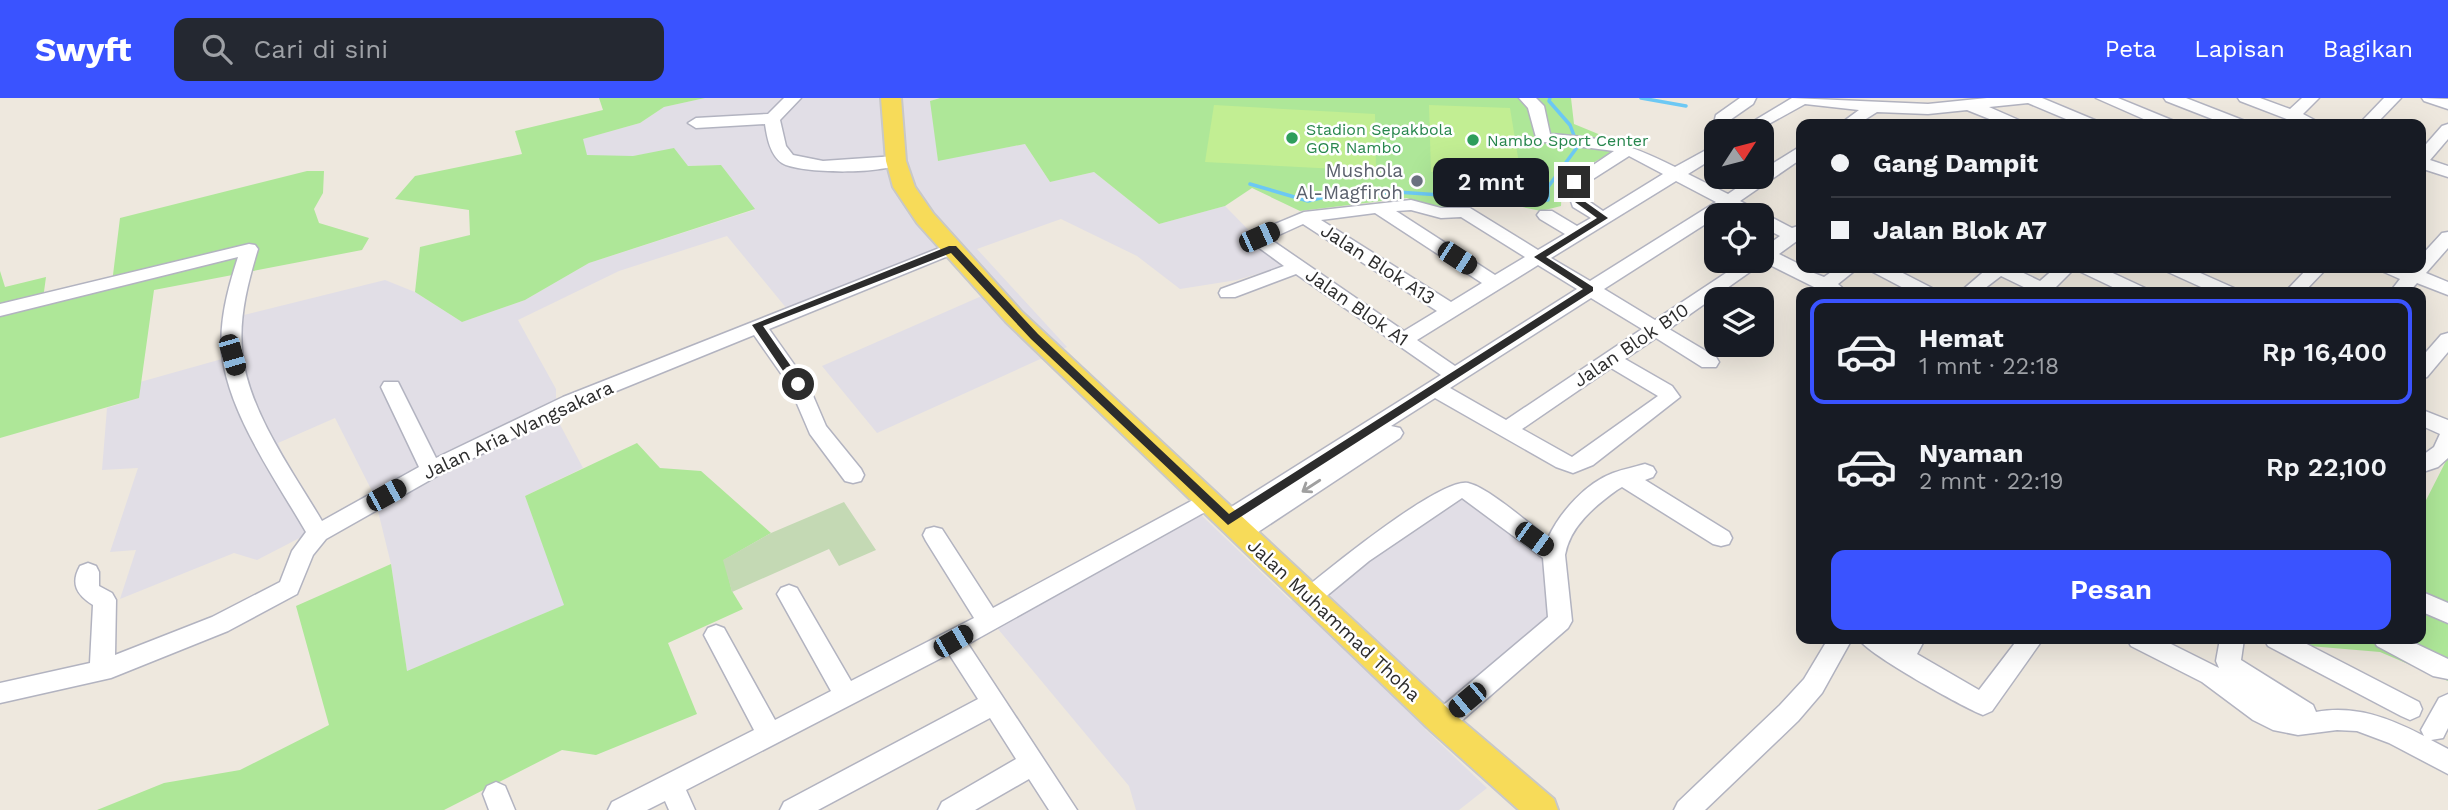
<!DOCTYPE html>
<html lang="id">
<head>
<meta charset="utf-8">
<style>
  body { margin:0; font-family:"Work Sans",sans-serif; background:#242831; color:#f1f3f6; height:100vh; display:flex; flex-direction:column; font-size:26px; white-space:nowrap }
  * { box-sizing:border-box; margin:0 }
  p { font-size:23px; color:#9ea1a6 }
  .icon { flex:none; width:38px; height:38px; fill:none; stroke:currentColor; stroke-width:2; stroke-linecap:round; stroke-linejoin:round }
  .map { position:relative; flex:1; overflow:hidden }
  .panel { position:absolute; left:1796px; top:189px; width:630px; height:357px; display:flex; flex-direction:column; background:#171b24; border-radius:14px; box-shadow:0 7px 28px #0002 }
  .panel>* { flex:none }
  .hud { position:absolute; left:1796px; top:21px; width:630px; height:154px; border-radius:14px; box-shadow:0 7px 28px #0002; display:grid; align-content:center; height:154px; padding:0 35px; background:#171b24 }
  .needle { width:46px; rotate:54deg }
  .tools { position:absolute; left:1704px; top:21px; display:grid; gap:14px }
  .tools a { display:grid; place-items:center; width:70px; height:70px; border-radius:14px; background:#171b24; box-shadow:0 7px 28px #0002; font-size:35px }
  .end { position:absolute; width:32px; height:32px; margin:-16px; border:9px solid #2c2c2c; background:#fff; box-shadow:0 0 0 4px #fff }
  .from { border-radius:50% }
  .bubble { position:absolute; height:49px; border-radius:14px; background:#171b24; box-shadow:0 7px 28px #0002; font-size:23px; font-weight:600; line-height:49px; text-align:center }
  .car { position:absolute; width:21px; height:42px; margin:-21px -10px; border-radius:9px; box-shadow:0 0 5px 2px #0007; background:linear-gradient(#222 24%,#8ab4d8 0 40%,#222 0 76%,#8ab4d8 0 86%,#222 0) }
  .hud b { display:flex; align-items:center; gap:24px; height:66px; font-size:26px }
  .hud b+b { border-top:2px solid #363941 }
  .hud i { width:18px; height:18px; background:#f1f3f6 }
  ul { padding:12px 0 0; list-style:none }
  li { display:flex; align-items:center; gap:21px; height:105px; margin:0 14px 10px; padding:0 21px; border:4px solid transparent; border-radius:14px }
  li div { flex:1 }
  li b { display:block; font-size:26px }
  li em { font-style:normal; font-weight:600 }
  li.active { border-color:#3a53ff }
  li>.icon { width:63px; height:63px; stroke-width:1.5 }
  .action { display:flex; gap:14px; margin-top:auto; padding:14px 35px }
  .action a { flex:1; height:80px; border-radius:14px; background:#3a53ff; color:#fff; font-size:28px; font-weight:600; line-height:80px; text-align:center }
  header { display:flex; align-items:center; gap:42px; box-sizing:border-box; height:98px; padding:0 35px; background:#3a53ff; color:#fff }
  header strong { font-size:33px }
  nav { display:flex; gap:38px; margin-inline-start:auto; font-size:24px }
  .search { width:490px; height:63px; background:#242831; display:flex; align-items:center; gap:18px; box-sizing:border-box; padding:0 24px; border-radius:14px; color:#9ea1a6; font-size:26px }
  .map>svg:first-child { display:block }
</style>
</head>
<body>
<header>
<strong>Swyft</strong>
<div class="search"><svg class="icon" aria-label="search" viewBox="0 0 24 24"><circle cx="10" cy="10" r="6"/><path d="M15 15l6 6"/></svg>Cari di sini</div>
<nav><a>Peta</a><a>Lapisan</a><a>Bagikan</a></nav>
</header>
<div class="map">
<svg width="2448" height="712" viewBox="0 0 2448 712">
  <rect width="100%" height="100%" fill="#eee8de"/>
  <g fill="#e1dee6">
    <path d="M705 0H939L931 3 938 62 1025 46 1050 84 1094 74 1159 126 1225 108 1284 168 1237 182 1180 191 1137 158 1061 121 977 151 1067 249 877 335 822 268 984 197 949 155 792 217 727 138 619 173 518 222 556 291V319L583 370 525 398 565 507 407 573 391 466 374 397 335 320 278 345 315 432 257 462 234 455 120 501 136 452 110 454 138 370 102 372 107 310 139 300 140 284 222 261 224 222 385 182 415 194 462 224 525 202 589 165 754 112 721 67 688 68 674 51 633 58H587L582 41 640 25 664 9Z"/>
    <path d="M1459 387 1554 454 1549 519 1425 631 1487 690 1459 712H1136L1129 688 993 525 1199 415 1291 503Z"/>
  </g>
  <g fill="#aee798">
    <path d="M599 0H705L664 9 640 25 583 41 587 57 633 58 674 50 688 68 721 67 755 111 589 165 525 202 462 224 415 194 420 149 470 137 469 112 395 101 415 78 522 56 515 33 603 12Z"/>
    <path d="M940 0H1571L1574 26 1625 47 1562 82 1561 108 1541 113 1508 106 1433 110 1407 100 1300 113 1252 90 1225 108 1159 126 1094 74 1050 84 1025 46 938 63 930 3Z"/>
    <path d="M307 73H324L323 95 314 111 319 125 369 140 362 152 154 192 139 300 0 340V173L5 189 46 179 43 201 112 185 120 120Z"/>
    <path d="M637 345 660 370 701 373 771 435 724 462 732 493 743 511 668 545 697 616 596 657 562 652 444 712H97L164 685 240 672 329 627 296 508 391 466 407 573 564 507 525 398Z"/>
    <path d="M2448 359V583L2380 554 2275 545 2265 541H2420V414Z"/>
  </g>
  <path fill="#c4d9b4" d="M844 404 876 452 839 468 829 451 732 494 723 462 771 435Z"/>
  <g fill="#c2ee93">
    <path d="M1214 7 1375 16 1376 73 1205 64Z"/>
    <path d="M1429 7 1510 10 1521 78 1431 74Z"/>
  </g>
  <g fill="none" stroke-linecap="round" stroke-linejoin="round">
    <g stroke="#6cc8f4" stroke-width="3.5">
      <path d="M1641 0 1686 8"/>
      <path d="M1250 86 1308 103 1329 98 1397 94 1455 98 1500 93 1535 102H1548V89L1578 48 1570 27 1549 3 1550 0"/>
    </g>
    <g stroke="#b2b3c0" stroke-width="3">
      <g id="minor">
        <path d="M784 0H801L780 22 786 48 793 57 823 63 896 58 904 63C891 77 799 76 782 65 770 57 767 39 765 26L696 30 688 25 696 20 768 16Z"/>
        <path d="M1519 0H1536L1544 8 1550 36C1605 40 1625 44 1675 69L1717 46V58L1688 76 1728 96 1753 79H1762V72L1801 48V61L1740 103 1792 130 1801 127V140L1779 156 1801 167V170L1824 179 1837 170H1858L1838 186 1847 194H1824L1764 164 1669 231 1716 259 1719 264 1716 269H1702L1656 240 1625 261 1672 288 1680 299 1593 367 1573 375 1556 369 1435 300 1391 328 1400 330 1403 335 1400 340 1249 440 1241 442 1233 440 1230 434 1233 429 1220 428 1217 422 1220 416 1441 277 1296 176 1235 199H1221L1219 195 1221 191 1284 168 1258 149 1250 139 1253 135 1304 114 1411 102 1441 110H1470L1538 152 1565 136 1540 121 1537 117 1540 113H1552L1577 128 1591 120 1573 109 1565 86 1614 53 1537 43 1528 10ZM1629 58 1663 76 1603 113 1587 102 1582 88ZM1676 83 1716 104 1590 183 1551 160ZM1729 111 1741 117H1762V129L1780 138 1762 151V163H1744L1655 222 1604 191ZM1411 112 1441 120 1461 119 1525 159 1495 177 1396 113ZM1375 115 1482 185 1451 204 1321 122ZM1303 126 1437 213 1404 233 1270 141ZM1538 167 1577 191 1455 268 1417 242ZM1591 200 1642 231 1506 322 1450 290ZM1611 270 1658 298 1572 359 1522 331Z"/>
        <path d="M1740 0H1756L1753 6 1730 22 1728 33H1717V37L1714 36 1712 33 1716 17Z"/>
        <path d="M1792 0 1928 6 1987 0H2042L2097 23 2099 26H2078L2028 5 1989 9 2021 23 2023 26H2002L1967 12 1928 16 1877 14 1858 26H1840L1859 12 1805 6 1756 33H1737Z"/>
        <path d="M2096 0H2118L2174 23 2176 26H2155Z"/>
        <path d="M2164 0H2186L2245 23 2247 26H2225L2166 3Z"/>
        <path d="M2238 0H2260L2290 11 2302 0H2319L2303 16 2322 26H2300L2240 3Z"/>
        <path d="M2384 0H2401L2376 26H2359Z"/>
        <path d="M2422 0 2448 1V11L2424 3Z"/>
        <path d="M2448 26V41L2430 62 2448 68V79L2420 70V53L2442 28Z"/>
        <path d="M2448 134V150L2426 175 2448 184V197L2417 185 2409 194H2390L2400 181 2384 174 2381 170H2420V159L2442 135Z"/>
        <path d="M952 145 961 150 958 154 769 231 808 286 826 328 861 371 864 377 861 383 853 385 845 383 810 336 789 287 754 237 577 309 439 377 326 441 313 457 297 496 228 533 111 580 0 605V585L90 565 93 507C77 497 70 486 80 468L88 465 96 468 99 474V488L112 495 116 502 115 557 212 519 280 484 292 453 306 434C276 382 228 315 222 255 219 223 228 190 238 159L0 218V206L249 146 255 147 258 151C248 184 239 218 242 252 246 310 293 374 322 423L419 369 381 289 384 284H398L436 360 563 299Z"/>
        <path d="M1870 170H1893L1932 190 1934 194H1911L1873 174Z"/>
        <path d="M1988 170H2013L2040 183 2055 170H2075L2055 190 2057 194H2034L2001 178 1980 194H1960Z"/>
        <path d="M2078 170H2102L2145 190 2147 194H2123L2081 174Z"/>
        <path d="M2165 170H2189L2234 190 2236 194H2212L2168 174Z"/>
        <path d="M2308 170H2327L2304 194H2285Z"/>
        <path d="M2448 235V254L2427 279 2420 281V261L2441 237Z"/>
        <path d="M2420 311 2448 322V360L2438 369 2420 375V359L2434 349 2440 336 2420 327Z"/>
        <path d="M1645 366 1653 369 1656 374 1653 379 1645 382 1729 434 1732 440 1729 446 1721 448 1713 446 1622 389 1617 392C1595 408 1570 428 1565 457L1572 523 1568 530 1451 632 1442 635 1433 632 1429 624 1433 616 1548 519 1543 460 1462 400 1369 463 1318 505 1310 508 1302 505 1298 499 1302 493C1327 472 1441 379 1468 385 1489 390 1528 425 1548 440 1560 414 1586 385 1613 375 1623 371 1635 369 1645 366Z"/>
        <path d="M1206 395 1214 397 1217 403 1214 409 968 546 1077 712H1049L1029 681 975 712H938L942 704 1016 661 990 620 818 712H780L784 704 978 601 949 556 686 692 695 712H669L665 703 647 712H608L612 704 754 632 704 537 708 530 716 527 724 530 775 622 831 593 777 496 781 490 789 487 797 490 851 583 974 520 926 443 923 437 926 431 934 429 942 431 993 510Z"/>
        <path d="M2420 493 2448 505V525L2420 513Z"/>
        <path d="M1828 541H1852L1822 595 1798 623 1705 712H1674L1678 704 1780 607 1804 581Z"/>
        <path d="M1859 541H1890L1898 545 1901 541H1925L1917 556 1979 592 2018 541H2043L1992 613 1983 617C1963 609 1867 556 1859 541Z"/>
        <path d="M2127 541H2161L2219 570 2216 563 2220 541H2244L2241 562 2313 607 2316 614C2356 607 2389 620 2424 638L2421 632 2439 600 2448 596V630L2443 640 2431 642 2448 651V676L2389 645 2357 633 2337 632 2298 637 2273 632 2253 622 2202 584 2131 548Z"/>
        <path d="M2264 541H2297L2419 604 2422 611 2419 618 2410 622 2401 618 2268 548Z"/>
        <path d="M2373 541H2406L2448 561V581L2433 578 2377 548Z"/>
        <path d="M496 684 505 688 515 712H489L483 696 487 688Z"/>
      </g>
    </g>
    <g stroke="#c8c8c8" stroke-width="4">
      <path id="major" d="M881 0H901L906 63 915 89 933 115 1022 214 1453 615 1554 701 1558 712H1519L1431 633 1006 224 917 125 893 89 886 63Z"/>
    </g>
    <use href="#minor" fill="#fff" fill-rule="evenodd"/>
    <use href="#major" fill="#f7db59" fill-rule="evenodd"/>
  </g>
  <defs><path id="oneway-shaft" d="M-6 0H5M1.5-3L5.5 0L1.5 3" fill="none" stroke-width="1.6" stroke-linecap="round" stroke-linejoin="round" transform="scale(1.75)"/></defs>
  <use stroke="#a0a0a0" href="#oneway-shaft" transform="translate(1311 388) rotate(147)"/>
  <path fill="#2c2c2c" d="M1574 81 1578 84 1584 103 1608 120 1546 159 1593 189V193L1228 427 1031 241 951 155 763 228 802 284V289H794L752 227 949 148H956L1038 236 1229 416 1583 191 1534 159 1597 120 1575 104 1569 84Z"/>
  <g fill="#2e9e5b" stroke="#fff" stroke-width="2.5">
    <circle cx="1292" cy="40" r="7"/>
    <circle cx="1473" cy="42" r="7"/>
  </g>
  <circle fill="#6b7280" stroke="#fff" stroke-width="2.5" cx="1417" cy="83" r="7"/>
  <g text-anchor="middle" dominant-baseline="central" stroke-width="5" stroke-linejoin="round" paint-order="stroke">
    <g font-size="16" fill="#27864d" stroke="#fff" text-anchor="start">
      <text x="1306" y="31">Stadion Sepakbola<tspan x="1306" dy="18">GOR Nambo</tspan></text>
      <text x="1487" y="42">Nambo Sport Center</text>
    </g>
    <g font-size="19" fill="#5b616d" stroke="#fff" text-anchor="end">
      <text x="1403" y="72">Mushola<tspan x="1403" dy="22">Al-Magfiroh</tspan></text>
    </g>
    <g font-size="19" fill="#2c2c2c" stroke="#fff">
      <text transform="translate(1378 166) rotate(33)">Jalan Blok A13</text>
      <text transform="translate(1357 209) rotate(35)">Jalan Blok A1</text>
      <text transform="translate(1631 247) rotate(-34)">Jalan Blok B10</text>
      <text transform="translate(518 332) rotate(-25)">Jalan Aria Wangsakara</text>
      <text transform="translate(1334 522) rotate(43)">Jalan Muhammad Thoha</text>
    </g>
  </g>
</svg>
<div class="tools">
<a><svg class="needle" viewBox="-14 -14 28 28"><path d="M0-13l5 13h-10z" fill="#e53935"/><path d="M0 13l5-13h-10z" fill="#9ea1a6"/></svg></a>
<a><svg class="icon" aria-label="locate" viewBox="0 0 24 24"><circle cx="12" cy="12" r="6"/><path d="M12 2v4M12 18v4M2 12h4M18 12h4"/></svg></a>
<a><svg class="icon" aria-label="layers" viewBox="0 0 24 24"><path d="M12 4l9 5-9 5-9-5zM3 14l9 5 9-5"/></svg></a>
</div>
<i class="end from" style="left:798px;top:286px"></i>
<i class="end" style="left:1574px;top:84px"></i>
<div class="bubble" style="left:1433px;top:60px;width:116px">2 mnt</div>
<i class="car" style="left:1259px;top:139px;rotate:66deg"></i>
<i class="car" style="left:1457px;top:160px;rotate:123deg"></i>
<i class="car" style="left:232px;top:257px;rotate:164deg"></i>
<i class="car" style="left:386px;top:397px;rotate:61deg"></i>
<i class="car" style="left:1534px;top:441px;rotate:126deg"></i>
<i class="car" style="left:953px;top:543px;rotate:60deg"></i>
<i class="car" style="left:1467px;top:602px;rotate:230deg"></i>
<div class="hud">
<b><i class="from"></i>Gang Dampit</b>
<b><i></i>Jalan Blok A7</b>
</div>
<section class="panel">
<ul>
<li class="active"><svg class="icon" aria-label="car" viewBox="0 0 24 24"><path d="M5 17H2v-5l4-1 3-4h7l3 4 3 1v5h-3M9 17h6M6 11h13"/><circle cx="7" cy="17" r="2"/><circle cx="17" cy="17" r="2"/></svg><div><b>Hemat</b><p>1 mnt · 22:18</p></div><em>Rp 16,400</em></li>
<li><svg class="icon" aria-label="car" viewBox="0 0 24 24"><path d="M5 17H2v-5l4-1 3-4h7l3 4 3 1v5h-3M9 17h6M6 11h13"/><circle cx="7" cy="17" r="2"/><circle cx="17" cy="17" r="2"/></svg><div><b>Nyaman</b><p>2 mnt · 22:19</p></div><em>Rp 22,100</em></li>
</ul>
<div class="action"><a>Pesan</a></div>
</section>
</div>
</body>
</html>
